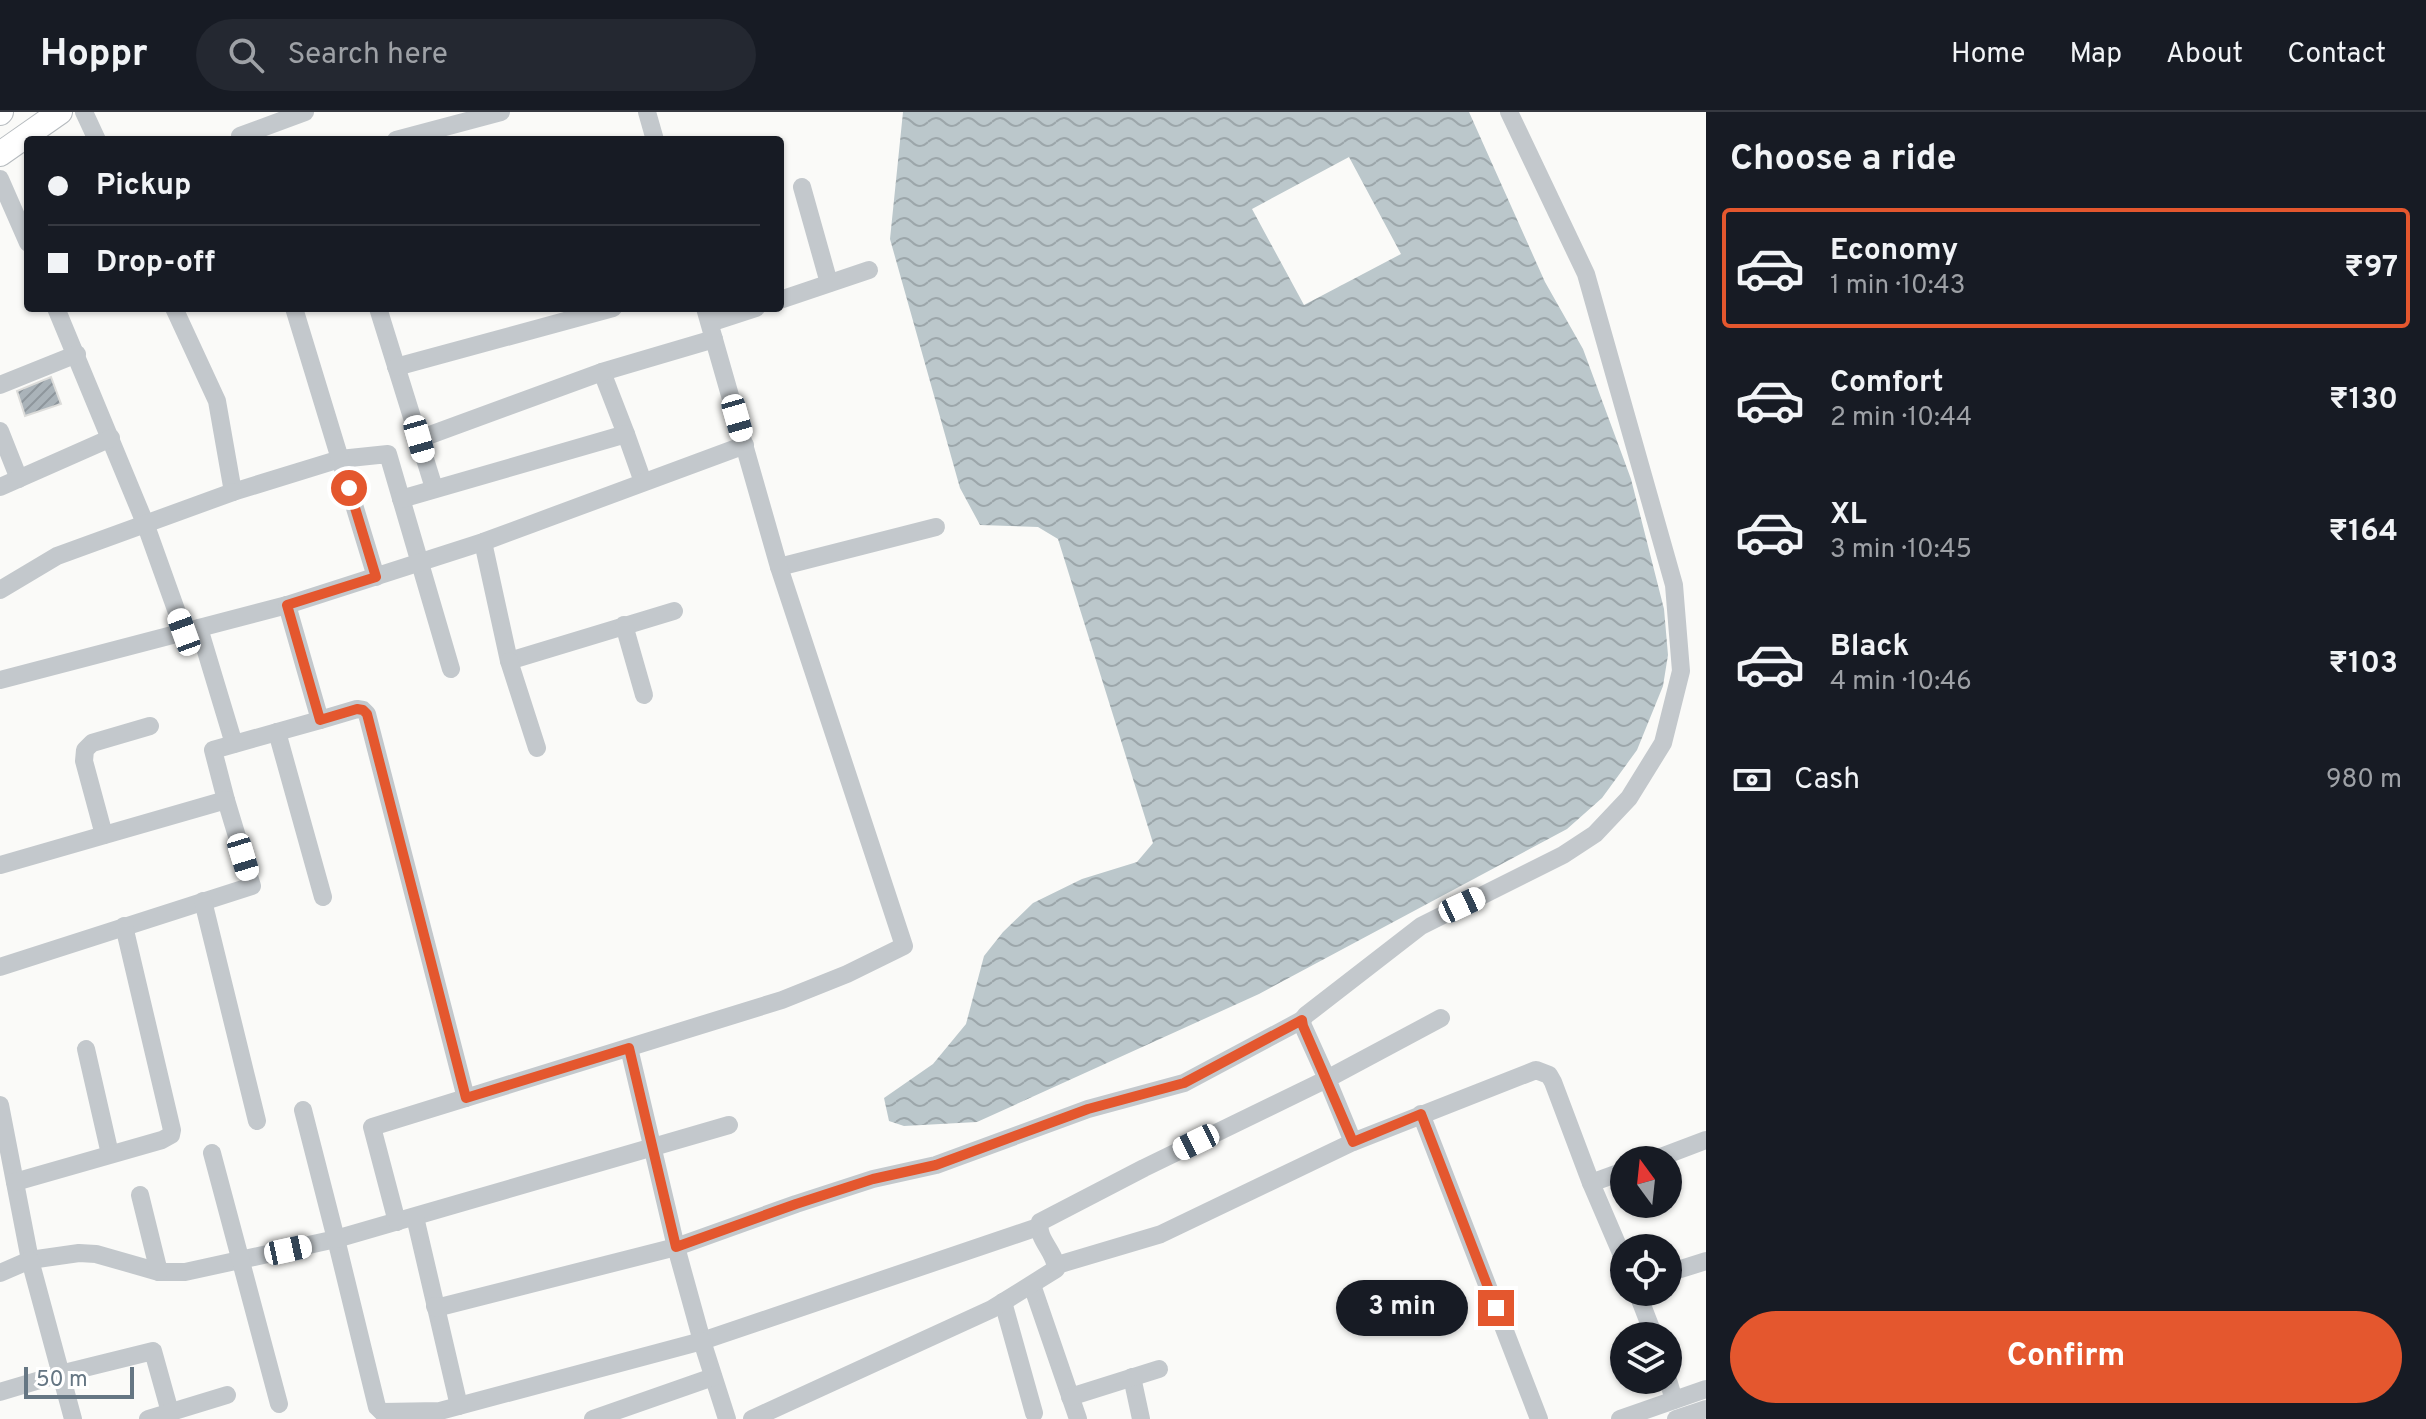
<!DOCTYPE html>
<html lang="en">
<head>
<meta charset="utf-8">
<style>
  body { margin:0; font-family:Overpass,sans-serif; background:#242831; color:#f1f3f6; height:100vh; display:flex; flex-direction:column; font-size:30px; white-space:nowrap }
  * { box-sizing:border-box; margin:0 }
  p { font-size:26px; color:#9ea1a6 }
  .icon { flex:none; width:44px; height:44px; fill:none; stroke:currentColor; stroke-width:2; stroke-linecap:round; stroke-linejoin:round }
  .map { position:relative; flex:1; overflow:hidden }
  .drawer { display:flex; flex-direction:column; background:#171b24; width:720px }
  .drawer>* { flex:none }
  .guide { position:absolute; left:24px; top:24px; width:760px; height:176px; border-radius:8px; box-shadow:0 2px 6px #0004; display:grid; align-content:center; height:176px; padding:0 24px; background:#171b24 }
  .needle { width:52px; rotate:345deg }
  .fabs { position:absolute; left:1610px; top:1034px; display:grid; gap:16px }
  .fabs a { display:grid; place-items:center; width:72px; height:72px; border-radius:50%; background:#171b24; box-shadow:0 2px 6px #0004; font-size:40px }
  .scale { position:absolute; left:24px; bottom:20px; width:110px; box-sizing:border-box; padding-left:8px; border:4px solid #657683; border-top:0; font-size:22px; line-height:28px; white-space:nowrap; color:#657683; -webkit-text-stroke:6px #fff; paint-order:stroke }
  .end { position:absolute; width:36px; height:36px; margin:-18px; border:10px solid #e4572e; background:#fff; box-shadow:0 0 0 4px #fff }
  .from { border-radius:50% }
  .bubble { position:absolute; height:56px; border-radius:28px; background:#171b24; box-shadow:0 2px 6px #0004; font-size:26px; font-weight:700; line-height:56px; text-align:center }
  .car { position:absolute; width:24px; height:48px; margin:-24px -12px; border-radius:10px; box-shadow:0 0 6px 2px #0007; background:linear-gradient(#fff 24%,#345 0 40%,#fff 0 76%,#345 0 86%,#fff 0) }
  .guide b { display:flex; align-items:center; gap:28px; height:76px; font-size:30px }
  .guide b+b { border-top:2px solid #363941 }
  .guide i { width:20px; height:20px; background:#f1f3f6 }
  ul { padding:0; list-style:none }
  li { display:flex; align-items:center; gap:24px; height:120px; margin:0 16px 12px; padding:0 8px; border:4px solid transparent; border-radius:8px }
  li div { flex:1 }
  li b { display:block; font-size:30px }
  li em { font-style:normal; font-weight:700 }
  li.selected { border-color:#e4572e }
  li>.icon { width:72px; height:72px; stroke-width:1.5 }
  h2 { padding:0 24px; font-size:36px; line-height:96px }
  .pay { display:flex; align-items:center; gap:20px; height:88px; padding:0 24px; font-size:30px }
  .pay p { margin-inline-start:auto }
  .button { display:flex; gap:16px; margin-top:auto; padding:16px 24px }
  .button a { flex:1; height:92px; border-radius:48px; background:#e4572e; color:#fff; font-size:32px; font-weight:700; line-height:92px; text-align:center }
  header { display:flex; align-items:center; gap:48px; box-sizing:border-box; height:112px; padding:0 40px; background:#171b24; border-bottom:2px solid #363941 }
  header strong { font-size:38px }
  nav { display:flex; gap:44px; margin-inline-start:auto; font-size:28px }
  .search { width:560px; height:72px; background:#242831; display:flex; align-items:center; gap:20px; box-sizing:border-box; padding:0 28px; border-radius:44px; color:#9ea1a6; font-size:30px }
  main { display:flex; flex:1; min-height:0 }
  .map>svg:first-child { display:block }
</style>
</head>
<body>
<header>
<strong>Hoppr</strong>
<div class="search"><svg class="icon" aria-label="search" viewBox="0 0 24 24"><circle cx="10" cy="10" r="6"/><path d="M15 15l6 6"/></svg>Search here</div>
<nav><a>Home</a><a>Map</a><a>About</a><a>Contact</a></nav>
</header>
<main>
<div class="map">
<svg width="1706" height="1307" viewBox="0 0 1706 1307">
  <defs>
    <pattern id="water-waves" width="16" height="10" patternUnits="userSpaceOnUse" patternTransform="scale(2)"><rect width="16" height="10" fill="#bbc7cb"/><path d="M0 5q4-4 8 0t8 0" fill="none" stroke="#9ca6aa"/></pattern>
    <pattern id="building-hatch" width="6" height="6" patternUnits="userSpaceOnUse" patternTransform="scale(2)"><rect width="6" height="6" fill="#aab3b9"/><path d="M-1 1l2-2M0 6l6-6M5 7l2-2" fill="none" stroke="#8e969c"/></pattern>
  </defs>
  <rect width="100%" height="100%" fill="#fafaf8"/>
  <path fill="url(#water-waves)" fill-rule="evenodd" d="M903 0H1469L1545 170 1583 237 1631 367 1664 497 1668 543 1663 574 1637 638 1602 686 1567 717 1259 882 977 1010 904 1014 889 1009 884 986 933 952 966 912 984 844 1003 820 1033 791 1082 767 1137 750 1153 731 1058 427 1038 415 980 413 960 376 890 127ZM1349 45 1401 142 1304 193 1252 97Z"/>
  <path fill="url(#building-hatch)" stroke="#dcdcda" stroke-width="2" d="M51 265 61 292 25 304 17 279Z"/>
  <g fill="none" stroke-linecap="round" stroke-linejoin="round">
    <g stroke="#b5babe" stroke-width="26">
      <g id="major">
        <path d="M0 1 1 0"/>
        <path d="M0 42 60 0"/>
      </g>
    </g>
    <g stroke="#c3c8cc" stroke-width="18">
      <path d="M84 0 97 28"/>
      <path d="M647 0 655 28"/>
      <path d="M241 28 240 24 305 0"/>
      <path d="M396 28 501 0"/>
      <path d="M0 67 28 131"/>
      <path d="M802 75 829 171"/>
      <path d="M780 188 869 158"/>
      <path d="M56 196 145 411 184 520"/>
      <path d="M174 196 217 289 233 380 340 347 388 342 451 557"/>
      <path d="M294 196 376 465"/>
      <path d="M378 196 434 376"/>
      <path d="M710 211 756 196"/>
      <path d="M396 255 613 196"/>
      <path d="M0 273 77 242"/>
      <path d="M0 319 19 367"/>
      <path d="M626 322 602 260 714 227"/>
      <path d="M419 327 602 260"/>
      <path d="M0 375 111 326"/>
      <path d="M401 387 626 322 643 370"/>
      <path d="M483 430 509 549 674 499"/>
      <path d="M779 455 936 415"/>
      <path d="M0 478 57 444 233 380"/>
      <path d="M624 513 644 583"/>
      <path d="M199 516 234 632"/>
      <path d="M509 549 537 636"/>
      <path d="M0 568 287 493 483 430 745 333"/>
      <path d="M320 608 357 597 363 598 367 602 466 986"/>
      <path d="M277 620 323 785"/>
      <path d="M226 688 213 638 320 608 287 493"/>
      <path d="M104 723 84 649 85 638 92 631 150 614"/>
      <path d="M0 753 226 688 252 774 0 855"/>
      <path d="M203 789 257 1009"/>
      <path d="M629 936 676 1135 702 1229 1038 1115"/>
      <path d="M86 937 110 1042"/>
      <path d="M0 993 30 1148 79 1141 96 1142 159 1160H185L336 1127 377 1295 382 1300 440 1299 702 1229 727 1307"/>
      <path d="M303 998 336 1127 729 1013"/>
      <path d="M1421 1002 1539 1307"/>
      <path d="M1353 1030 1327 967 1441 906"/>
      <path d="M212 1041 279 1292"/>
      <path d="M1653 1048 1706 1028"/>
      <path d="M15 1070 162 1028 171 1023 172 1018 124 814"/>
      <path d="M1591 1071 1624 1059"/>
      <path d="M140 1083 159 1160"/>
      <path d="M415 1105 459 1294"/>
      <path d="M397 1110 372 1015 782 888 847 862 904 834 779 455 705 196"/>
      <path d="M1057 1153 1161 1122 1353 1030 1536 958 1549 963 1553 970 1591 1071 1624 1148"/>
      <path d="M0 1161 30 1148 73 1307"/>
      <path d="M1668 1161 1706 1149"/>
      <path d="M1032 1173 1078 1307"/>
      <path d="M1637 1180 1654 1224"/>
      <path d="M1003 1190 1034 1301"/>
      <path d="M435 1194 436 1196 676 1135 796 1092 873 1067 936 1053 1088 997 1184 971 1302 908"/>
      <path d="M1132 1265 1141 1307"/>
      <path d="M1668 1268 1674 1288"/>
      <path d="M0 1280 60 1262 153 1239 170 1300"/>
      <path d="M1070 1285 1159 1257"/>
      <path d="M148 1307 227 1283"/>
      <path d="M593 1307 713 1265"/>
      <path d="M752 1307 992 1197 1056 1157C1056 1140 1036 1127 1040 1110L1144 1056 1327 967 1303 914 1302 908 1306 903 1421 814 1563 743 1595 722 1629 686 1663 631 1681 559 1674 473 1586 162 1509 0"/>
      <path d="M1620 1307 1706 1277"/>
      <path d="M1676 1307 1706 1297"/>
    </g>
    <use href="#major" stroke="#fff" stroke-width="24"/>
  </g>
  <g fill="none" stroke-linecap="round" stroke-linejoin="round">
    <path stroke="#e4572e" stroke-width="10" d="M349 376 376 465 287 493 320 608 357 597 363 598 367 602 466 986 629 936 676 1135 796 1092 873 1067 936 1053 1088 997 1184 971 1302 908 1303 914 1353 1030 1421 1002 1496 1196"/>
  </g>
</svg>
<div class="fabs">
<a><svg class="needle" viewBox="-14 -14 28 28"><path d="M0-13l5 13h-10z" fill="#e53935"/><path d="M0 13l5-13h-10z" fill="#9ea1a6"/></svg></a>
<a><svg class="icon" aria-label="locate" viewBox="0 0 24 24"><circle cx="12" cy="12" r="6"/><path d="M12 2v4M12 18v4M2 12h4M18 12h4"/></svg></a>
<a><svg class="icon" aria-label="layers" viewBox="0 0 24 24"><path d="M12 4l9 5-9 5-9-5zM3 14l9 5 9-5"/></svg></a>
</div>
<div class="scale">50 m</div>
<i class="end from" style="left:349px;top:376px"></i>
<i class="end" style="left:1496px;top:1196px"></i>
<div class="bubble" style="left:1336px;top:1168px;width:132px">3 min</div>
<i class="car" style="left:737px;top:306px;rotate:164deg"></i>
<i class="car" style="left:419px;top:327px;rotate:164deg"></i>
<i class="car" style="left:184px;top:520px;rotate:340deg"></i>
<i class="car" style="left:243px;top:745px;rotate:163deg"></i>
<i class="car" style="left:1462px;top:793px;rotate:65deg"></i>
<i class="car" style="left:1196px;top:1030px;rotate:244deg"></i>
<i class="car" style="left:288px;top:1138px;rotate:78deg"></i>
<div class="guide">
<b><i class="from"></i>Pickup</b>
<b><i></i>Drop-off</b>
</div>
</div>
<section class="drawer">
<h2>Choose a ride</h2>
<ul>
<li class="selected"><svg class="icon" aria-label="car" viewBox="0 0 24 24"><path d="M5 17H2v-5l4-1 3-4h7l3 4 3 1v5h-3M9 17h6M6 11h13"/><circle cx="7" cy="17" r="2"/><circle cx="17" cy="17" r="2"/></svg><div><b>Economy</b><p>1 min · 10:43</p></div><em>₹97</em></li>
<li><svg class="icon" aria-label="car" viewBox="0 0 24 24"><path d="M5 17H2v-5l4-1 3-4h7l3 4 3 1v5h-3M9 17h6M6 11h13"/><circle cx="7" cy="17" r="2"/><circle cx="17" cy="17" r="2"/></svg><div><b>Comfort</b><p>2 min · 10:44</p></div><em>₹130</em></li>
<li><svg class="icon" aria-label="car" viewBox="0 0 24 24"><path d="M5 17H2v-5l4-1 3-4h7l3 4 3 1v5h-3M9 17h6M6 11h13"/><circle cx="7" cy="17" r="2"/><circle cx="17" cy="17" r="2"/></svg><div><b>XL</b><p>3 min · 10:45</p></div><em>₹164</em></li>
<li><svg class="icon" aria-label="car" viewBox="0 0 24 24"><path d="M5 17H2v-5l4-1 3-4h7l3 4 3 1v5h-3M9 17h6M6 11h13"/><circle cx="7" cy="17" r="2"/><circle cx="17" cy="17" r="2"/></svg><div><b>Black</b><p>4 min · 10:46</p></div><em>₹103</em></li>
</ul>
<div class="pay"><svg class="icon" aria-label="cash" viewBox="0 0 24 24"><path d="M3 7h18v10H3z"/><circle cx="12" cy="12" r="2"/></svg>Cash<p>980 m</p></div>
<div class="button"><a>Confirm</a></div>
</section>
</main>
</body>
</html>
